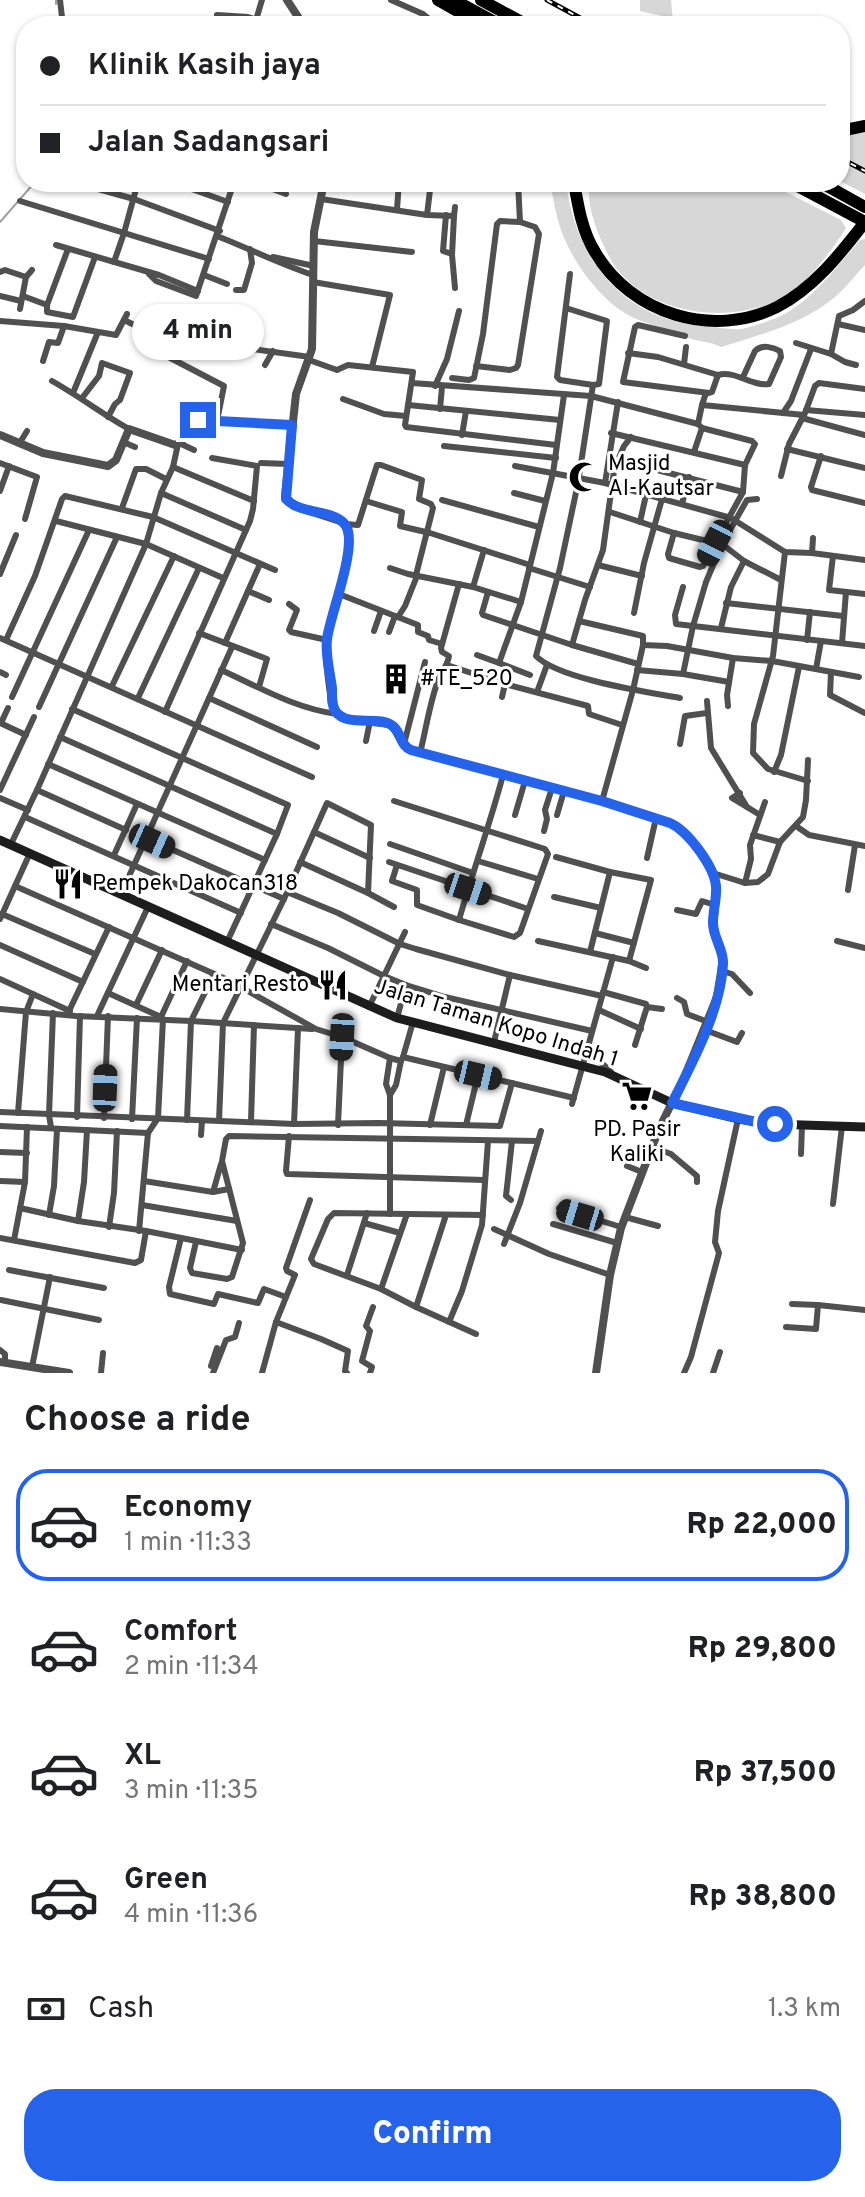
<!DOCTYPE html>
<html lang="en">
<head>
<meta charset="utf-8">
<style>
  body { margin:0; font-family:Overpass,sans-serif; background:#f6f6f6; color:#202124; height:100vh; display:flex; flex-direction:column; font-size:30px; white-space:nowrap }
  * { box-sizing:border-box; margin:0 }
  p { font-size:26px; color:#757577 }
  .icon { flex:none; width:44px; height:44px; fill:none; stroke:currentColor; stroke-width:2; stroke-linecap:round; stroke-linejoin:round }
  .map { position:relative; height:1373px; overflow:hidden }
  .sheet { display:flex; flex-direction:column; background:#fff; flex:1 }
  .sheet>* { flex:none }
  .banner { position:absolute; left:16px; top:16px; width:834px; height:176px; border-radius:32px; box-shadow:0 2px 6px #0004; display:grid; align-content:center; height:176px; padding:0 24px; background:#fff }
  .end { position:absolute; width:36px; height:36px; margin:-18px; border:10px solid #2563eb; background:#fff; box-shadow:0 0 0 4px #fff }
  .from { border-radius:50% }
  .bubble { position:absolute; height:56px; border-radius:28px; background:#fff; box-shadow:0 2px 6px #0004; font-size:26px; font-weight:800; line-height:56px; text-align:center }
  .car { position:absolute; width:24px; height:48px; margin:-24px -12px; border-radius:10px; box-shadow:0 0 6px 2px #0007; background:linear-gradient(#222 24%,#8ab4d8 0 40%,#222 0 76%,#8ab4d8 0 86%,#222 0) }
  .banner b { display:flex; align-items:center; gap:28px; height:76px; font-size:30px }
  .banner b+b { border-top:2px solid #e0e0e0 }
  .banner i { width:20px; height:20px; background:#202124 }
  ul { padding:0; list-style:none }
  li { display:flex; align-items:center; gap:24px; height:112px; margin:0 16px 12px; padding:0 8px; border:4px solid transparent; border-radius:32px }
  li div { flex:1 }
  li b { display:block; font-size:30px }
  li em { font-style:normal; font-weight:800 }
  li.current { border-color:#2563eb }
  li>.icon { width:72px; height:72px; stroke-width:1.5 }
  h2 { padding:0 24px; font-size:36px; line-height:96px }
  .pay { display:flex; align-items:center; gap:20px; height:88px; padding:0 24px; font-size:30px }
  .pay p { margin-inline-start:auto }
  .cta { display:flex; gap:16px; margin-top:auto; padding:16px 24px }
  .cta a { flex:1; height:92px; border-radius:32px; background:#2563eb; color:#fff; font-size:32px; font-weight:800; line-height:92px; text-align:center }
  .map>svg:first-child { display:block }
</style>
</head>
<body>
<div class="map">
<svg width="865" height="1373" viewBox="0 0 865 1373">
  <rect width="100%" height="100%" fill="#fff"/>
  <g fill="#d7d7d7">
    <path d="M640 0H671L673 23 688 26H666L667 20 664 19 662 16 640 11Z"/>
    <path d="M865 130V194L840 181V134Z"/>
    <path d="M550 182H566C575 259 624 321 705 326 716 327 730 330 741 329 752 327 766 322 776 318 809 305 837 266 860 240L865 239V265C855 275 846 288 835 297 803 324 759 335 721 347 709 341 697 342 686 337 669 330 651 325 634 318 601 303 569 258 559 224 555 211 553 196 550 182Z"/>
    <path d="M590 182H766L841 220 846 228C828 256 805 288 774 302 724 324 650 313 616 268 608 256 602 243 597 230 591 213 587 199 590 182Z"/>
  </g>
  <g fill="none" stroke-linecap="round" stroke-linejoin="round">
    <g stroke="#9e9e9e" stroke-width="2">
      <path d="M56 0V4"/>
      <path d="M0 222 35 182"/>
    </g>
    <g stroke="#505050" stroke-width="6">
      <path d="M60 0 63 26"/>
      <path d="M391 0 423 14 438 26"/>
      <path d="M217 15 248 17 274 26"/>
      <path d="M256 20 262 0"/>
      <path d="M73 182 134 199 220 231"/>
      <path d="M172 182 228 202"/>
      <path d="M254 182 286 194"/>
      <path d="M321 199 427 215 454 216 455 207"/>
      <path d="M20 201 209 259"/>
      <path d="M397 209 399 182"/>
      <path d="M427 215 431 182"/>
      <path d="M446 215 443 251 452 254"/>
      <path d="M454 216 452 255 455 288"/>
      <path d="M217 236C250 249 280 264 313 275"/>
      <path d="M314 241 412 252"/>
      <path d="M56 245 159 275 198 291"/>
      <path d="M68 249 47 305V312L73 317 95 257"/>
      <path d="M273 257 314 266"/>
      <path d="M114 262 124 233 138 182"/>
      <path d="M0 272 5 270 26 277"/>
      <path d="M149 274 156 281 196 296 234 182"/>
      <path d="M204 275 227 284"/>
      <path d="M313 282 390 295 372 367"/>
      <path d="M236 290H244L252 263 250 249"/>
      <path d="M0 296 21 301"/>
      <path d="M23 296 47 305"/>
      <path d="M566 308 607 321 599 384 593 385 560 380 557 377 570 274"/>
      <path d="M20 309 26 277 32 270"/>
      <path d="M124 320 157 336 310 357"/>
      <path d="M0 321 64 326 116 335 127 314"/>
      <path d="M838 324 865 330"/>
      <path d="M157 336 151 348 224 386 217 421"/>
      <path d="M685 336 638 325 635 327 623 382 709 393 712 392 718 375"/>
      <path d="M796 343 831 354 839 316 853 310 865 301"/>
      <path d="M628 353 658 357 718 375C736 370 752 387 769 384L781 357 780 351C773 347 762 344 755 351L743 377"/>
      <path d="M831 354 845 362 856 365"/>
      <path d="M309 360 337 370 348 365 413 372 405 425 406 427 556 445"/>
      <path d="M43 361 49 342 58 343 64 326"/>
      <path d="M684 364 686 347"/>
      <path d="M265 365 273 351"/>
      <path d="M476 366 510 370 516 368 518 365 539 234 535 227 520 222"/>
      <path d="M452 378 469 380 474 378 483 334 497 224 500 221 520 222 518 182"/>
      <path d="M52 381C79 396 102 414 129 429"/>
      <path d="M412 383 591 396 698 424"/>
      <path d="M593 385 578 483 560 568 536 656C558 679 647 692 680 698"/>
      <path d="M435 386 447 359 459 311"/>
      <path d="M73 393 98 332"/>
      <path d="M706 393 702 405 804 415"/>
      <path d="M82 398 99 376 102 363 130 373 120 400 115 404 108 417"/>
      <path d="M343 399 384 414 406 416"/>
      <path d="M408 405 560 420"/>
      <path d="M440 409 442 387"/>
      <path d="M806 410 865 415"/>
      <path d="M783 413 791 401 811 349"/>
      <path d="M802 418 865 435"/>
      <path d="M202 420 208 403"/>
      <path d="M611 433 745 465"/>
      <path d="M462 435 466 411"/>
      <path d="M123 442 135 447"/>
      <path d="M179 443 194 450"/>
      <path d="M19 444 27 431"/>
      <path d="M444 446 556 458"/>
      <path d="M787 449 865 468"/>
      <path d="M694 452 702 428 698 424 702 405"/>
      <path d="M821 456 811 487 812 490 865 503"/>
      <path d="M618 460 624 446 631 437"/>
      <path d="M0 463 37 477 25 519"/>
      <path d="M261 463 288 464"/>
      <path d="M515 466 605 483 731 518 785 552 812 553 865 560"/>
      <path d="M173 467 254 501"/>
      <path d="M781 476 789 444 805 413 815 386 819 383 865 389"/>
      <path d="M605 483 618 402"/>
      <path d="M0 491 9 466"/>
      <path d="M161 493 246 530"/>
      <path d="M514 493 545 501"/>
      <path d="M442 500 539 527"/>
      <path d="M366 501 402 512 400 526 430 533 530 565"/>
      <path d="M682 504 689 477"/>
      <path d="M122 508 136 469H146L166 479"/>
      <path d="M610 512 674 533 715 543 743 492 745 465 755 444 752 441 702 428"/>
      <path d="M56 521 146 544 223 578"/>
      <path d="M640 522 646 495"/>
      <path d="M345 524 358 525 377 465H381L422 480 419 499 431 504 433 508 416 575"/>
      <path d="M674 533 668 554 669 558 700 567 703 566 715 543"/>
      <path d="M722 544 744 561 781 580"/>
      <path d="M484 550 473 587 521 602"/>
      <path d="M785 552 773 656 754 724 753 753 768 769 808 781"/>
      <path d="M812 553 813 538"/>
      <path d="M833 556 829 590 865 594"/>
      <path d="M598 565 642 576"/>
      <path d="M390 568 408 574 473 587"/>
      <path d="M529 568 590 587"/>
      <path d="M0 574 16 535"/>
      <path d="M683 587 675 615 676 624 865 646"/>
      <path d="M248 591 269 600"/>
      <path d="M488 592 482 613 483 615 572 645 638 664"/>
      <path d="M339 594 418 625V632L428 636 429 640 442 644"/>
      <path d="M726 603 843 616"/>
      <path d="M289 604 297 610 289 630 291 632 327 640"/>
      <path d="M634 613 644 563 662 499"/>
      <path d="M398 617 405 606 417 576"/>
      <path d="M579 621 643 636V645L667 646 733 658 772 661 859 677"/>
      <path d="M721 628 731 587 744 561"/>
      <path d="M374 631 381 611"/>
      <path d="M389 632 395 616"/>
      <path d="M199 633 267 659 259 687"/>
      <path d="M0 638 312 777"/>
      <path d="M6 640 35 576 62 499 65 496 153 517 275 570"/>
      <path d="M807 640 810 612"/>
      <path d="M225 643 260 564"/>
      <path d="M842 643 846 592"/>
      <path d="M572 645 585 600 603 550 614 471 618 460 743 492"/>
      <path d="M477 655 499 663 521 602 553 473 564 395"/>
      <path d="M499 663 530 675"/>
      <path d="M447 665 505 684 588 706 589 714 622 725"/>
      <path d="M816 669 821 641"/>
      <path d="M221 670C259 687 296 709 337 714"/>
      <path d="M637 670 683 674 729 682"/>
      <path d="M0 672 6 675"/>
      <path d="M831 672 830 695 865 713"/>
      <path d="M683 674 693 626 706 582 722 544 747 500 757 499"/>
      <path d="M112 686 174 556"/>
      <path d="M537 692 547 665"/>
      <path d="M12 697 89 530"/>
      <path d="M502 697 505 684"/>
      <path d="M138 698 199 568"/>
      <path d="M209 698 317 747"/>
      <path d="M707 701 711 748 747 807 760 815"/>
      <path d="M728 706 727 695 733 658"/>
      <path d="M39 707 117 537"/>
      <path d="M72 709 288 805 277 834 227 942"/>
      <path d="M165 712 250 521 253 509 257 466 212 458"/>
      <path d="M0 723 26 735"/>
      <path d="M1 723 8 708"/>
      <path d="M60 737 277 834"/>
      <path d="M366 741 370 721"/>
      <path d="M404 744 425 662"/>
      <path d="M680 744 685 716 707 713"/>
      <path d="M420 753C426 730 430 700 439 678 442 670 448 665 449 656L442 652 441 648 459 584"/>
      <path d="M48 764 265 860"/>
      <path d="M774 772 781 755 799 667"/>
      <path d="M0 790 34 717"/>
      <path d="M37 790 126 830"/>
      <path d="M740 793 732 798 747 807"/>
      <path d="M0 798 28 810"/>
      <path d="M394 801 545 849 548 854 520 933 514 937 459 920 417 905V890L392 881 397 865"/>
      <path d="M602 801 633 690 643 645"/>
      <path d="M515 815 525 781"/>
      <path d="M557 815 564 791"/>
      <path d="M25 817 241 913"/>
      <path d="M796 826 809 835 865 846"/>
      <path d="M544 831 547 819 545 810 552 788"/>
      <path d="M314 832 370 858"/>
      <path d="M753 835 780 842"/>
      <path d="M146 838 284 899"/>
      <path d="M11 844 37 790 146 544 161 493 173 467 178 444"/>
      <path d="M390 844 473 873"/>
      <path d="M114 855 137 804"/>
      <path d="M556 857 610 872 651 880 629 961"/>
      <path d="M647 858 656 818"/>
      <path d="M478 861 538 879"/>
      <path d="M300 862 368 893 394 907"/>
      <path d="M389 862 528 909"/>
      <path d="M713 873 745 883 758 882 768 874 780 842 803 817 806 800 808 760"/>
      <path d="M745 883 751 859 750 845 765 802"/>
      <path d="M15 886 228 980 316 1029 342 1037 390 1058 401 1061 403 1057 407 1058 574 1098"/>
      <path d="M848 890 855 845"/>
      <path d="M287 892 338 913 400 944 416 949 510 975 602 996"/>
      <path d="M121 894 232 647"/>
      <path d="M554 897 601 908"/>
      <path d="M677 910 696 914 702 901 715 905"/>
      <path d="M2 914 95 954"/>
      <path d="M0 919 30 853"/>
      <path d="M459 920C473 871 490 824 503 775"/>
      <path d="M271 924 328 948 384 976 406 985 445 997 592 1031"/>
      <path d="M595 933 634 943"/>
      <path d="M538 941 629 961 646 968"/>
      <path d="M837 941 865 948"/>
      <path d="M0 945 83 982"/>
      <path d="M590 952 610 872"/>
      <path d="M722 971 732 974 750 993"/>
      <path d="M0 979 70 1011"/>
      <path d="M603 992 646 1004 647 1007 662 1009"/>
      <path d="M677 998 684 1002 687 1014 708 1022"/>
      <path d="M136 1005 162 950"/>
      <path d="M369 1007 405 932"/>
      <path d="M0 1009 76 1016 191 1021 312 1029"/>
      <path d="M599 1010 641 1029"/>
      <path d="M69 1011 109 927"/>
      <path d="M97 1016 148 907"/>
      <path d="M161 1017 187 961"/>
      <path d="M397 1018 406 985"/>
      <path d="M705 1030 737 1042 742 1033"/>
      <path d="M494 1042 510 975"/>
      <path d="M635 1045 647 1007"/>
      <path d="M588 1050 611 1072"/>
      <path d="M403 1057 413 1022"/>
      <path d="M390 1058 386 1084 390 1095V1214"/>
      <path d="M390 1095 396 1085 401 1061"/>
      <path d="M572 1104 613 957"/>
      <path d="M0 1112 294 1124 379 1123 500 1126 512 1083"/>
      <path d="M18 1113 26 1012 33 994"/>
      <path d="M77 1117 80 1016"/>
      <path d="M104 1118 108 1016"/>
      <path d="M132 1119 137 1018"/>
      <path d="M187 1120 191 1021 214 974"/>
      <path d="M219 1121 223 1023 284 899 327 803 371 825 368 893"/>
      <path d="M251 1121 254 1025"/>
      <path d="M294 1124 298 1028"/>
      <path d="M338 1125 342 1037"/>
      <path d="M430 1125 444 1067"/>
      <path d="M466 1125 478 1075"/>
      <path d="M0 1126 148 1133 158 1118 163 1019 161 1017 108 993"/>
      <path d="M51 1127 49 1115 53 1013"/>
      <path d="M201 1135 202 1121"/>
      <path d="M289 1136 286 1171 287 1174 484 1180"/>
      <path d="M652 1147 671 1154 697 1176V1182"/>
      <path d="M0 1152 27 1153"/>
      <path d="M801 1154 802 1126"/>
      <path d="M627 1166 642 1172"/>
      <path d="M0 1181 25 1182"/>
      <path d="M144 1181 213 1192 229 1189"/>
      <path d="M213 1192 221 1164"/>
      <path d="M511 1200 506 1196 512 1141"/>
      <path d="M833 1204 842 1126"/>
      <path d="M142 1205 237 1221"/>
      <path d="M20 1208 78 1221 146 1231 242 1250"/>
      <path d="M559 1208 621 1227"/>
      <path d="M49 1215 54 1186 57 1129"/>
      <path d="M625 1217 658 1226"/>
      <path d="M78 1221 84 1182 87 1130"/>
      <path d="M364 1223 400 1233"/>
      <path d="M553 1224 617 1243"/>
      <path d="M109 1227 114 1193 117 1131"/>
      <path d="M494 1229 549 1254 610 1275"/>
      <path d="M139 1231 148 1133"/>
      <path d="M0 1238 135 1263 141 1260 146 1231"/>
      <path d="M181 1238 169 1287 170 1294 214 1304 218 1294 258 1303 264 1289 286 1297"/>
      <path d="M14 1240 25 1182 27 1127"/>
      <path d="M196 1242 190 1268 192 1273 227 1279 232 1277 243 1243 222 1161 226 1139 229 1136 538 1141"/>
      <path d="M504 1244 520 1203 541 1131"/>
      <path d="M9 1270 104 1288"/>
      <path d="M347 1275 367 1213"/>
      <path d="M381 1289 407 1214"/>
      <path d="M1 1300 99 1320"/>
      <path d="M792 1304 818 1305 865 1310"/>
      <path d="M416 1307 446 1215"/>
      <path d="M276 1322 321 1339 348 1351 345 1371 347 1373"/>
      <path d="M449 1322 462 1291 482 1225 488 1141"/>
      <path d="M786 1327 816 1329 818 1305"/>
      <path d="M476 1334 416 1307 381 1289 314 1264 311 1259 328 1219 334 1213 483 1215"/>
      <path d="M0 1350 5 1354V1363"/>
      <path d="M211 1366 217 1348"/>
      <path d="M32 1367 50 1277"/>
      <path d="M101 1373 103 1353"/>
      <path d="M213 1373 226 1340 235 1337 239 1323"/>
      <path d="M262 1373 276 1322 295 1275 287 1271 286 1268 310 1200"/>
      <path d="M370 1373 372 1367 362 1361 370 1331 366 1326 373 1307"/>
      <path d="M684 1373 691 1357 719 1253 715 1242 718 1211 738 1119"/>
      <path d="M713 1373 720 1352"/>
    </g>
    <g stroke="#505050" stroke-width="8">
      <path d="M287 0 304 26"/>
      <path d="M324 182 314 232 312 349 296 394 285 496 294 506 343 522C362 547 328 613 327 643 326 657 330 698 335 711L347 719 390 724C400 733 399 745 411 750L602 801 675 825 696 846 714 875 716 888 713 930 723 959 717 997 684 1078 659 1129 621 1228 610 1275 596 1373"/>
      <path d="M0 435 43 453 108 466 116 460 129 429 175 445 181 442 198 420 292 425"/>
      <path d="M0 1362 69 1373"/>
    </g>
    <path stroke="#1d1d1d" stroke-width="9" d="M0 840 397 1018 605 1072 672 1103 738 1119 772 1124 865 1127"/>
    <g stroke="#000" stroke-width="12">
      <path d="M438 0 484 26"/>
      <path d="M454 0 502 26"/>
      <path d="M481 0 529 26"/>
      <path d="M840 131 865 126"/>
      <path d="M574 182C578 206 582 231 595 252 631 314 713 339 777 307 814 288 840 254 865 222"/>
      <path d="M790 182 865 222"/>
      <path d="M820 182 865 207"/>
    </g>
    <g stroke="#000" stroke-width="5">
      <g id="rail">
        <path d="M547 0 595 26"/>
        <path d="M840 158 865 171"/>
      </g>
    </g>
    <use href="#rail" stroke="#fff" stroke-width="2" stroke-dasharray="6" stroke-linecap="butt"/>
  </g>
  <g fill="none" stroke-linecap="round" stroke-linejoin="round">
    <path stroke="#2563eb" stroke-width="10" d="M198 420 292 425 286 499C300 515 336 509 346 526 358 546 330 615 327 639 325 655 330 672 332 688 332 696 331 705 336 712 348 728 380 714 394 727 402 735 400 745 411 750L602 801 670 823C688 831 714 866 716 886 717 898 713 910 713 923 713 938 724 949 723 964 721 1010 692 1063 672 1103L756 1122 775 1124"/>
  </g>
  <defs>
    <g id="mosque-bare" transform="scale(2.4)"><path d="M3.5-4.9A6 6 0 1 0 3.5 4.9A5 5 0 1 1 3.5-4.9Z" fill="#000" stroke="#fff" stroke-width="2.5" paint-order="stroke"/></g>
    <g id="building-bare" transform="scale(2.4)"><path d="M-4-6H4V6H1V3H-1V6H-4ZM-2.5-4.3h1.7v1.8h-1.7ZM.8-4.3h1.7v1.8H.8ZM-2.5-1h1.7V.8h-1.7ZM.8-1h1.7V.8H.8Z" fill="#000" stroke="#fff" stroke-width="2.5" paint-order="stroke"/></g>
    <g id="restaurant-bare" transform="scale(2.4)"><path d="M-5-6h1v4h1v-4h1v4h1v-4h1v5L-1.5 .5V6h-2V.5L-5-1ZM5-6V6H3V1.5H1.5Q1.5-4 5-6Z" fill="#000" stroke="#fff" stroke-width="2.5" paint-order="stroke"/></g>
    <g id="supermarket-bare" transform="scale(2.4)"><path d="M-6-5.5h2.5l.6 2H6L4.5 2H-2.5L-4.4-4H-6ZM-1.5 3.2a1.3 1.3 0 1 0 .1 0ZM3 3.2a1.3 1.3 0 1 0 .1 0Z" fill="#000" stroke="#fff" stroke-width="2.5" paint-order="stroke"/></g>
  </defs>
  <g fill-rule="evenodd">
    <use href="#mosque-bare" x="584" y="477"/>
    <use href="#building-bare" x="396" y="679"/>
    <use href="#restaurant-bare" x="68" y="884"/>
    <use href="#restaurant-bare" x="333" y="985"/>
    <use href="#supermarket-bare" x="637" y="1096"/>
  </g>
  <g text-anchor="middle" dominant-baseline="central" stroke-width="6" stroke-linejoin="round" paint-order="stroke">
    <g font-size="22" fill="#000" stroke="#fff" text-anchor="start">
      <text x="608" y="464">Masjid<tspan x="608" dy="25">Al-Kautsar</tspan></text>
      <text x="420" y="679">#TE_520</text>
      <text x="92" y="884">Pempek Dakocan318</text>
      <text x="309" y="985" text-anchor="end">Mentari Resto</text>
      <text x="637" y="1130" text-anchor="middle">PD. Pasir<tspan x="637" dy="25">Kaliki</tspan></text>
    </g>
    <g font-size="22" fill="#000" stroke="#fff">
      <text transform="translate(496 1024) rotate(17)">Jalan Taman Kopo Indah 1</text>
    </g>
  </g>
</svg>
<i class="end from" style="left:775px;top:1124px"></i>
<i class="end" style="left:198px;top:420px"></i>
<div class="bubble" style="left:132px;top:304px;width:132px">4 min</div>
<i class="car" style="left:715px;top:543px;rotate:207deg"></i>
<i class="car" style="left:152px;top:841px;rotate:114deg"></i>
<i class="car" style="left:468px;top:889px;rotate:108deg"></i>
<i class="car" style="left:342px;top:1037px;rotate:183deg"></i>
<i class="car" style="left:478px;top:1075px;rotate:103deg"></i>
<i class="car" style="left:105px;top:1088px;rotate:2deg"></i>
<i class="car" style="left:580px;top:1215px;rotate:287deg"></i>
<div class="banner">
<b><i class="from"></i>Klinik Kasih jaya</b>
<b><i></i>Jalan Sadangsari</b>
</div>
</div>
<section class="sheet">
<h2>Choose a ride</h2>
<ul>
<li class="current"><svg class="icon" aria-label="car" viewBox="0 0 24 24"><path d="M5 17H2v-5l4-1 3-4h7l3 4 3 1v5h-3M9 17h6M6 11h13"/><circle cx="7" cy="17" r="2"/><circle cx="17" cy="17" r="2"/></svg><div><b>Economy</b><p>1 min · 11:33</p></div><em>Rp 22,000</em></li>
<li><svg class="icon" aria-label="car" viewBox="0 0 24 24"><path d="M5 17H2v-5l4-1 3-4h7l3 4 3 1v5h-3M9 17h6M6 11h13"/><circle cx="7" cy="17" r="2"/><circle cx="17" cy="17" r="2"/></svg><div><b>Comfort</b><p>2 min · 11:34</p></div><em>Rp 29,800</em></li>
<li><svg class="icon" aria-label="car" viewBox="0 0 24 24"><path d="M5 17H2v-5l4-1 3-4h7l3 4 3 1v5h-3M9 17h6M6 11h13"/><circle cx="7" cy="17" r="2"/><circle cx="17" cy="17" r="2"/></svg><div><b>XL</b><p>3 min · 11:35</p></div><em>Rp 37,500</em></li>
<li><svg class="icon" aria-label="car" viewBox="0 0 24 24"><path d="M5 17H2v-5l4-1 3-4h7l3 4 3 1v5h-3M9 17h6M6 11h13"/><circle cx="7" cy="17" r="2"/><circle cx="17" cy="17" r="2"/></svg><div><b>Green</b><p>4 min · 11:36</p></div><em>Rp 38,800</em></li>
</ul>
<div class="pay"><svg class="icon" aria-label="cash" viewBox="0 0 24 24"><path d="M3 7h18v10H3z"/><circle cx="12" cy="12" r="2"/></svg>Cash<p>1.3 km</p></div>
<div class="cta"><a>Confirm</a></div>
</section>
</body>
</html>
